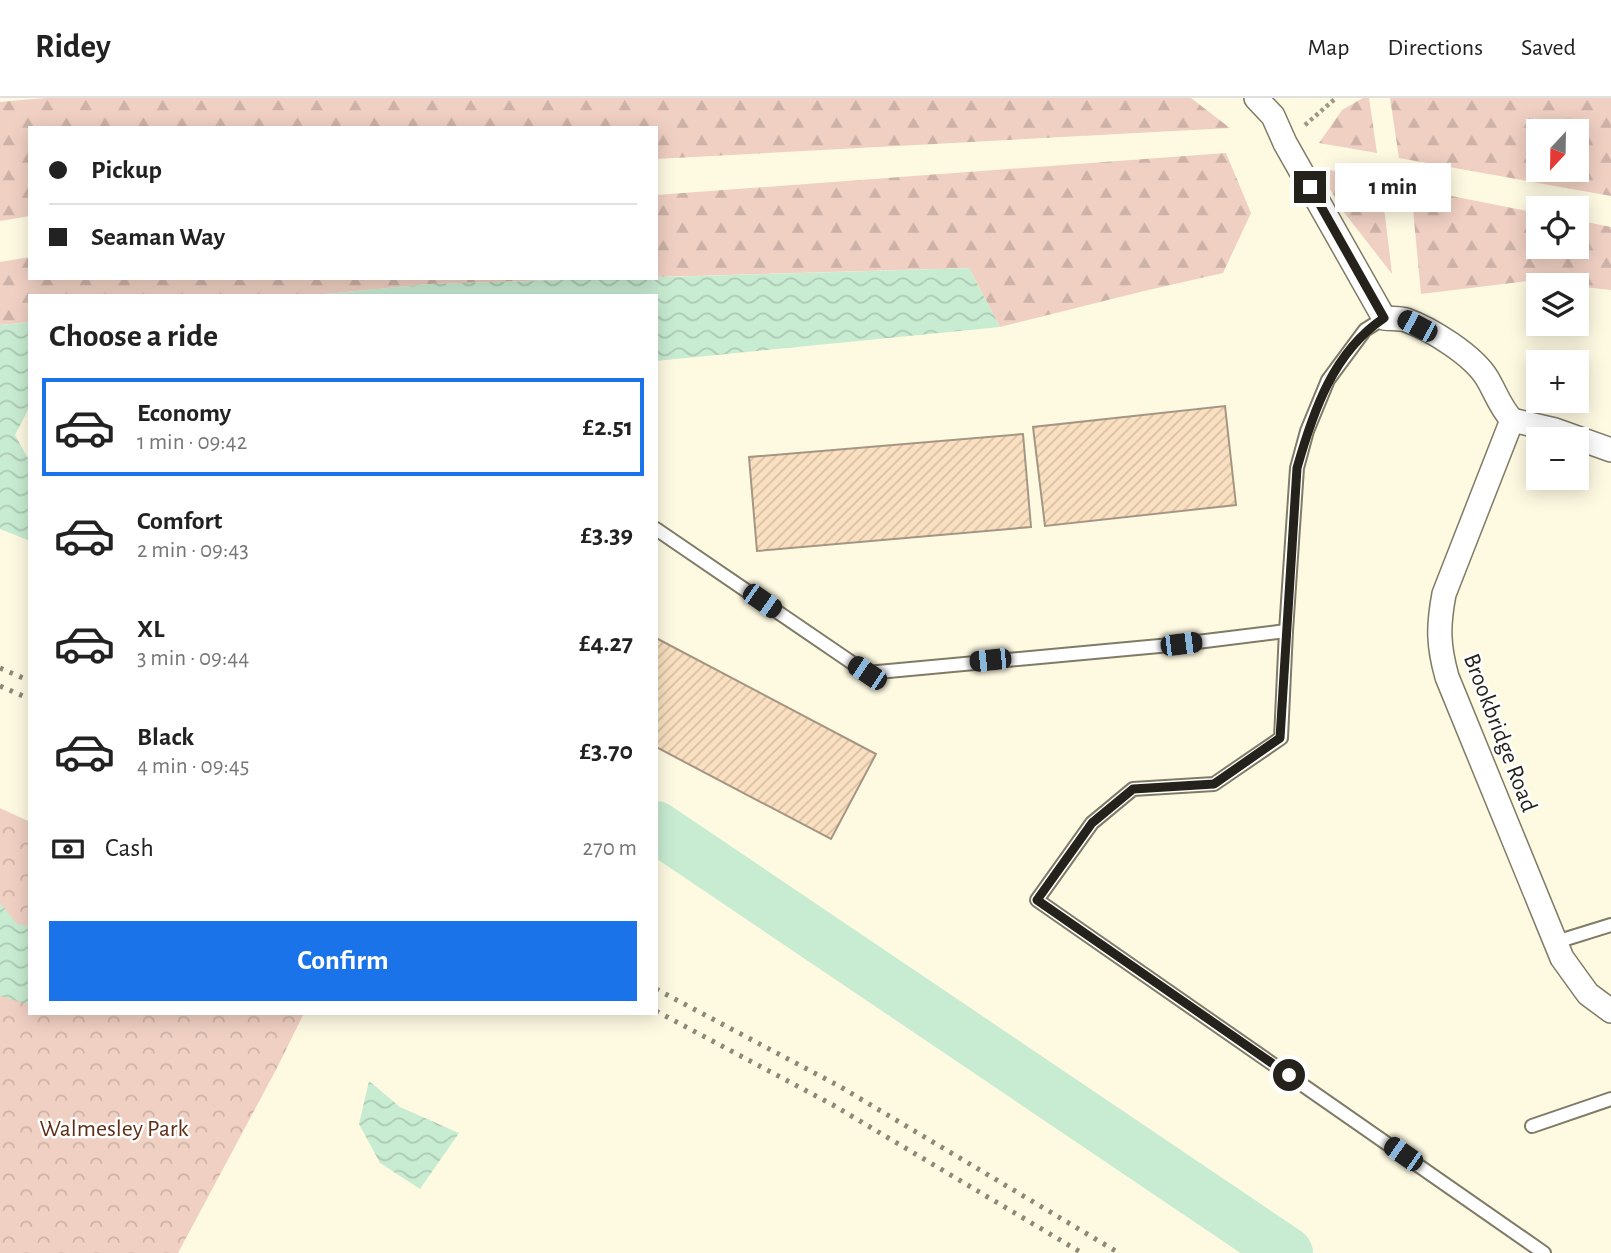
<!DOCTYPE html>
<html lang="en">
<head>
<meta charset="utf-8">
<style>
  body { margin:0; font-family:"Alegreya Sans",sans-serif; background:#f6f6f6; color:#222; height:100vh; display:flex; flex-direction:column; font-size:26px; white-space:nowrap }
  * { box-sizing:border-box; margin:0 }
  p { font-size:23px; color:#767676 }
  .icon { flex:none; width:38px; height:38px; fill:none; stroke:currentColor; stroke-width:2; stroke-linecap:round; stroke-linejoin:round }
  .map { position:relative; flex:1; overflow:hidden }
  .sheet { position:absolute; left:28px; top:196px; width:630px; height:721px; display:flex; flex-direction:column; background:#fff; border-radius:0px; box-shadow:0 4px 18px #0003 }
  .sheet>* { flex:none }
  .banner { position:absolute; left:28px; top:28px; width:630px; height:154px; border-radius:0px; box-shadow:0 4px 18px #0003; display:grid; align-content:center; height:154px; padding:0 21px; background:#fff }
  .needle { width:46px; rotate:202deg }
  .tools { position:absolute; left:1526px; top:21px; display:grid; gap:14px }
  .tools a { display:grid; place-items:center; width:63px; height:63px; border-radius:0px; background:#fff; box-shadow:0 4px 18px #0003; font-size:35px }
  .end { position:absolute; width:32px; height:32px; margin:-16px; border:9px solid #24221a; background:#fff; box-shadow:0 0 0 4px #fff }
  .from { border-radius:50% }
  .bubble { position:absolute; height:49px; border-radius:0px; background:#fff; box-shadow:0 4px 18px #0003; font-size:23px; font-weight:700; line-height:49px; text-align:center }
  .car { position:absolute; width:21px; height:42px; margin:-21px -10px; border-radius:9px; box-shadow:0 0 5px 2px #0007; background:linear-gradient(#222 24%,#8ab4d8 0 40%,#222 0 76%,#8ab4d8 0 86%,#222 0) }
  .banner b { display:flex; align-items:center; gap:24px; height:66px; font-size:26px }
  .banner b+b { border-top:2px solid #e0e0e0 }
  .banner i { width:18px; height:18px; background:#222 }
  ul { padding:0; list-style:none }
  li { display:flex; align-items:center; gap:21px; height:98px; margin:0 14px 10px; padding:0 7px; border:4px solid transparent; border-radius:0px }
  li div { flex:1 }
  li b { display:block; font-size:26px }
  li em { font-style:normal; font-weight:700 }
  li.selected { border-color:#1a73e8 }
  li>.icon { width:63px; height:63px; stroke-width:1.5 }
  h2 { padding:0 21px; font-size:32px; line-height:84px }
  .pay { display:flex; align-items:center; gap:18px; height:77px; padding:0 21px; font-size:26px }
  .pay p { margin-inline-start:auto }
  .button { display:flex; gap:14px; margin-top:auto; padding:14px 21px }
  .button a { flex:1; height:80px; border-radius:0px; background:#1a73e8; color:#fff; font-size:28px; font-weight:700; line-height:80px; text-align:center }
  header { display:flex; align-items:center; gap:42px; box-sizing:border-box; height:98px; padding:0 35px; background:#fff; border-bottom:2px solid #e0e0e0 }
  header strong { font-size:33px }
  nav { display:flex; gap:38px; margin-inline-start:auto; font-size:24px }
  .map>svg:first-child { display:block }
</style>
</head>
<body>
<header>
<strong>Ridey</strong>
<nav><a>Map</a><a>Directions</a><a>Saved</a></nav>
</header>
<div class="map">
<svg width="1611" height="1155" viewBox="0 0 1611 1155">
  <defs>
    <pattern id="forest-firs" width="22" height="20" patternUnits="userSpaceOnUse" patternTransform="scale(1.75)"><rect width="22" height="20" fill="#f0d0c3"/><path d="M5 1l3.5 6h-7zM16 11l3.5 6h-7z" fill="#ceb2a7"/></pattern>
    <pattern id="park-crowns" width="20" height="18" patternUnits="userSpaceOnUse" patternTransform="scale(1.75)"><rect width="20" height="18" fill="#f0d0c3"/><path d="M2 6a3 3 0 1 1 6 0M12 15a3 3 0 1 1 6 0" fill="none" stroke="#ceb2a7"/></pattern>
    <pattern id="water-waves" width="16" height="10" patternUnits="userSpaceOnUse" patternTransform="scale(1.75)"><rect width="16" height="10" fill="#c8ecd2"/><path d="M0 5q4-4 8 0t8 0" fill="none" stroke="#accab4"/></pattern>
    <pattern id="building-hatch" width="6" height="6" patternUnits="userSpaceOnUse" patternTransform="scale(1.75)"><rect width="6" height="6" fill="#fae0c0"/><path d="M-1 1l2-2M0 6l6-6M5 7l2-2" fill="none" stroke="#d6c0a4"/></pattern>
  </defs>
  <rect width="100%" height="100%" fill="#fefae2"/>
  <g fill="url(#forest-firs)" fill-rule="evenodd">
    <path d="M45 0H1191L1230 30 656 61V30H30V118L0 123V4Z"/>
    <path d="M1363 0H1369L1377 55 1319 45 1342 12Z"/>
    <path d="M1390 0H1611V98L1399 60ZM1577 33V72H1538V33Z"/>
    <path d="M1226 55 1251 115 1223 175 1140 194 1000 229 969 170 656 179V97Z"/>
    <path d="M1317 69 1381 84 1392 176 1343 113Z"/>
    <path d="M1411 90 1538 115V149H1577V122L1611 129V192L1528 183 1421 196Z"/>
    <path d="M30 159V180H617L429 186 304 198H30V224L0 227V164Z"/>
  </g>
  <path fill="url(#park-crowns)" d="M0 710 30 724V915H304L278 968 178 1155H0Z"/>
  <g fill="url(#water-waves)">
    <path d="M969 170 1000 229 656 263V198H304L429 186Z"/>
    <path d="M30 224V308L15 337 30 364V443L0 431V227Z"/>
    <path d="M0 805 17 826 30 828 28 906 0 898Z"/>
    <path d="M369 983 400 1009 459 1035 420 1091 380 1065 359 1026Z"/>
  </g>
  <g fill="none" stroke-linecap="round" stroke-linejoin="round">
    <path stroke="#c8ecd2" stroke-width="52" d="M656 729 1287 1155"/>
  </g>
  <g fill="url(#building-hatch)" stroke="#a59684" stroke-width="2">
    <path d="M1225 308 1236 407 1045 428 1033 329Z"/>
    <path d="M1023 336 1031 429 757 453 749 359Z"/>
    <path d="M656 540 876 656 831 741 656 649Z"/>
  </g>
  <g fill="none" stroke-linecap="round" stroke-linejoin="round">
    <g stroke="#7f7b66" stroke-width="16">
      <g id="service">
        <path d="M656 431 867 575 1181 546 1286 533 1297 370 1307 333 1328 282 1365 232 1384 220"/>
        <path d="M1286 533 1281 640 1214 686 1133 691 1092 725 1037 802 1544 1155"/>
        <path d="M1556 844 1611 827"/>
        <path d="M1532 1028 1611 1001"/>
      </g>
    </g>
    <g stroke="#7f7b66" stroke-width="26">
      <g id="minor">
        <path d="M1256 0 1273 18 1285 45 1384 220C1391 221 1399 220 1406 222 1431 231 1473 257 1487 280 1496 295 1500 309 1512 322L1444 496C1438 528 1438 547 1447 579L1562 860 1588 896 1611 913"/>
        <path d="M1512 322 1555 332 1611 352"/>
      </g>
    </g>
    <path stroke="#9c9988" stroke-width="4.5" stroke-dasharray="3.5 3.5" stroke-linecap="butt" d="M1305 27 1336 0"/>
    <use href="#service" stroke="#fff" stroke-width="12"/>
    <use href="#minor" stroke="#fff" stroke-width="23"/>
    <g stroke="#8c8979" stroke-width="5" stroke-dasharray="3.5 7" stroke-linecap="butt">
      <path d="M0 570 30 583"/>
      <path d="M0 588 30 601"/>
      <path d="M656 891 839 988 1119 1155"/>
      <path d="M656 913 833 1007 1082 1155"/>
    </g>
  </g>
  <g fill="none" stroke-linecap="round" stroke-linejoin="round">
    <path stroke="#24221a" stroke-width="9" d="M1289 977 1037 802 1092 725 1133 691 1214 686 1280 640 1297 370C1313 314 1333 254 1384 220L1310 89"/>
  </g>
  <g text-anchor="middle" dominant-baseline="central" stroke-width="5" stroke-linejoin="round" paint-order="stroke">
    <g font-size="24" fill="#24221a" stroke="#fff">
      <text transform="translate(1500 635) rotate(69)">Brookbridge Road</text>
    </g>
    <g font-size="24" fill="#5f2d16" stroke="#fff">
      <text x="114" y="1031">Walmesley Park</text>
    </g>
  </g>
</svg>
<div class="tools">
<a><svg class="needle" viewBox="-14 -14 28 28"><path d="M0-13l5 13h-10z" fill="#e53935"/><path d="M0 13l5-13h-10z" fill="#767676"/></svg></a>
<a><svg class="icon" aria-label="locate" viewBox="0 0 24 24"><circle cx="12" cy="12" r="6"/><path d="M12 2v4M12 18v4M2 12h4M18 12h4"/></svg></a>
<a><svg class="icon" aria-label="layers" viewBox="0 0 24 24"><path d="M12 4l9 5-9 5-9-5zM3 14l9 5 9-5"/></svg></a>
<a>+</a>
<a>−</a>
</div>
<i class="end from" style="left:1289px;top:977px"></i>
<i class="end" style="left:1310px;top:89px"></i>
<div class="bubble" style="left:1335px;top:65px;width:116px">1 min</div>
<i class="car" style="left:1417px;top:228px;rotate:298deg"></i>
<i class="car" style="left:762px;top:503px;rotate:125deg"></i>
<i class="car" style="left:1181px;top:546px;rotate:83deg"></i>
<i class="car" style="left:990px;top:562px;rotate:264deg"></i>
<i class="car" style="left:867px;top:575px;rotate:304deg"></i>
<i class="car" style="left:1403px;top:1056px;rotate:305deg"></i>
<div class="banner">
<b><i class="from"></i>Pickup</b>
<b><i></i>Seaman Way</b>
</div>
<section class="sheet">
<h2>Choose a ride</h2>
<ul>
<li class="selected"><svg class="icon" aria-label="car" viewBox="0 0 24 24"><path d="M5 17H2v-5l4-1 3-4h7l3 4 3 1v5h-3M9 17h6M6 11h13"/><circle cx="7" cy="17" r="2"/><circle cx="17" cy="17" r="2"/></svg><div><b>Economy</b><p>1 min · 09:42</p></div><em>£2.51</em></li>
<li><svg class="icon" aria-label="car" viewBox="0 0 24 24"><path d="M5 17H2v-5l4-1 3-4h7l3 4 3 1v5h-3M9 17h6M6 11h13"/><circle cx="7" cy="17" r="2"/><circle cx="17" cy="17" r="2"/></svg><div><b>Comfort</b><p>2 min · 09:43</p></div><em>£3.39</em></li>
<li><svg class="icon" aria-label="car" viewBox="0 0 24 24"><path d="M5 17H2v-5l4-1 3-4h7l3 4 3 1v5h-3M9 17h6M6 11h13"/><circle cx="7" cy="17" r="2"/><circle cx="17" cy="17" r="2"/></svg><div><b>XL</b><p>3 min · 09:44</p></div><em>£4.27</em></li>
<li><svg class="icon" aria-label="car" viewBox="0 0 24 24"><path d="M5 17H2v-5l4-1 3-4h7l3 4 3 1v5h-3M9 17h6M6 11h13"/><circle cx="7" cy="17" r="2"/><circle cx="17" cy="17" r="2"/></svg><div><b>Black</b><p>4 min · 09:45</p></div><em>£3.70</em></li>
</ul>
<div class="pay"><svg class="icon" aria-label="cash" viewBox="0 0 24 24"><path d="M3 7h18v10H3z"/><circle cx="12" cy="12" r="2"/></svg>Cash<p>270 m</p></div>
<div class="button"><a>Confirm</a></div>
</section>
</div>
</body>
</html>
